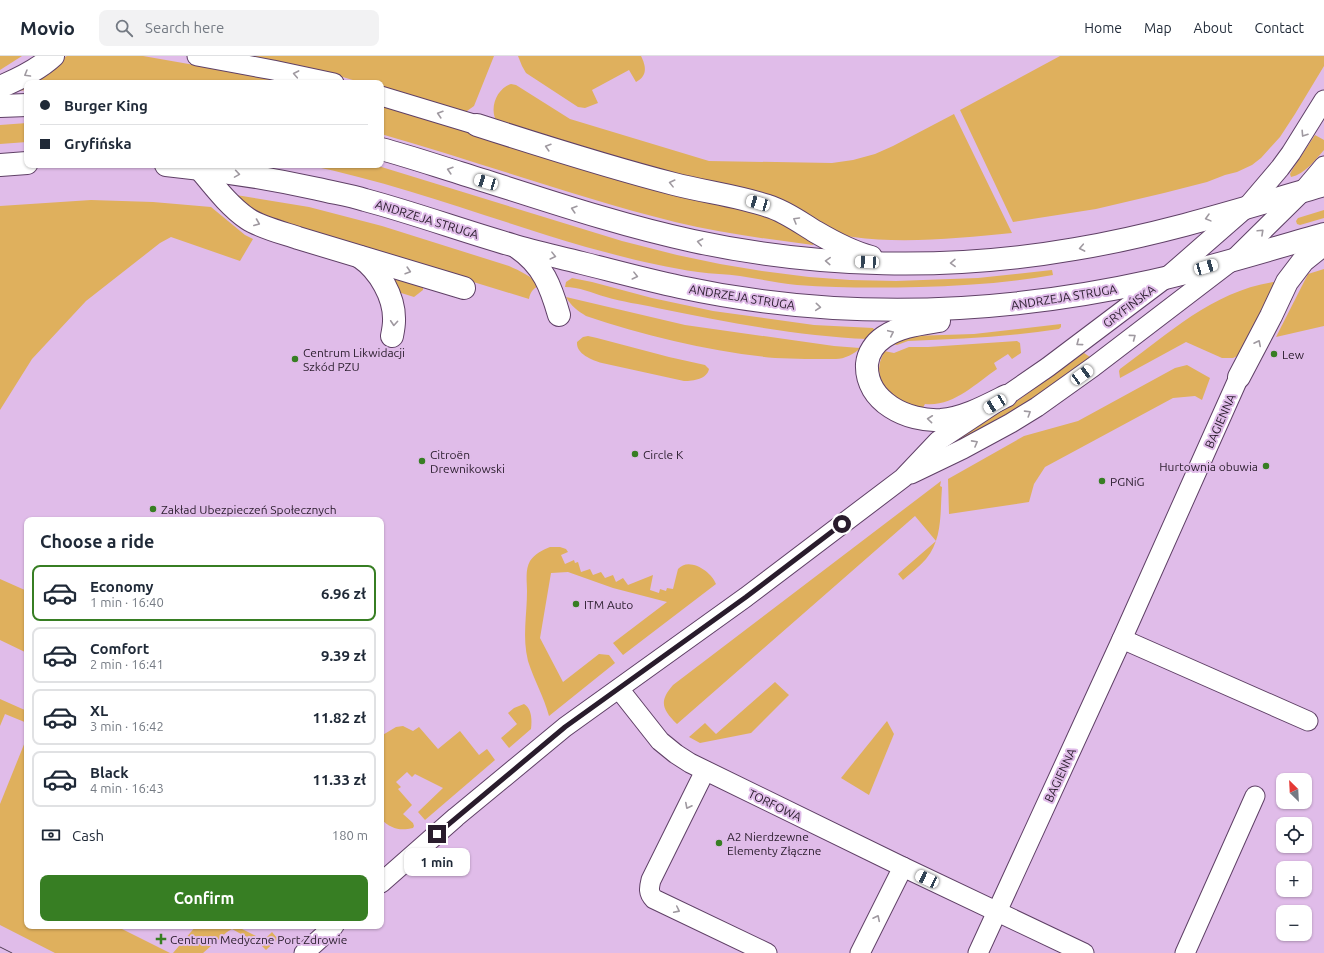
<!DOCTYPE html>
<html lang="en">
<head>
<meta charset="utf-8">
<style>
  body { margin:0; font-family:Ubuntu,sans-serif; background:#f2f2f3; color:#1f2937; height:100vh; display:flex; flex-direction:column; font-size:15px; white-space:nowrap }
  * { box-sizing:border-box; margin:0 }
  p { font-size:13px; color:#747a83 }
  .icon { flex:none; width:22px; height:22px; fill:none; stroke:currentColor; stroke-width:2; stroke-linecap:round; stroke-linejoin:round }
  .map { position:relative; flex:1; overflow:hidden }
  .details { position:absolute; left:24px; top:461px; width:360px; height:412px; display:flex; flex-direction:column; background:#fff; border-radius:8px; box-shadow:0 1px 3px #0004 }
  .details>* { flex:none }
  .banner { position:absolute; left:24px; top:24px; width:360px; height:88px; border-radius:8px; box-shadow:0 1px 3px #0004; display:grid; align-content:center; height:88px; padding:0 16px; background:#fff }
  .needle { width:26px; rotate:336deg }
  .buttons { position:absolute; left:1276px; top:717px; display:grid; gap:8px }
  .buttons a { display:grid; place-items:center; width:36px; height:36px; border-radius:8px; background:#fff; box-shadow:0 1px 3px #0004; font-size:20px }
  .end { position:absolute; width:18px; height:18px; margin:-9px; border:5px solid #291c2c; background:#fff; box-shadow:0 0 0 2px #fff }
  .from { border-radius:50% }
  .bubble { position:absolute; height:28px; border-radius:8px; background:#fff; box-shadow:0 1px 3px #0004; font-size:13px; font-weight:600; line-height:28px; text-align:center }
  .car { position:absolute; width:12px; height:24px; margin:-12px -6px; border-radius:5px; box-shadow:0 0 3px 1px #0007; background:linear-gradient(#fff 24%,#345 0 40%,#fff 0 76%,#345 0 86%,#fff 0) }
  .banner b { display:flex; align-items:center; gap:14px; height:38px; font-size:15px }
  .banner b+b { border-top:1px solid #e0e1e3 }
  .banner i { width:10px; height:10px; background:#1f2937 }
  ul { padding:0; list-style:none }
  li { display:flex; align-items:center; gap:12px; height:56px; margin:0 8px 6px; padding:0 8px; border:2px solid #e0e1e3; border-radius:8px }
  li div { flex:1 }
  li b { display:block; font-size:15px }
  li em { font-style:normal; font-weight:600 }
  li.active { border-color:#377e23 }
  li>.icon { width:36px; height:36px; stroke-width:1.5 }
  h2 { padding:0 16px; font-size:18px; line-height:48px }
  .pay { display:flex; align-items:center; gap:10px; height:44px; padding:0 16px; font-size:15px }
  .pay p { margin-inline-start:auto }
  .primary-button { display:flex; gap:8px; margin-top:auto; padding:8px 16px }
  .primary-button a { flex:1; height:46px; border-radius:8px; background:#377e23; color:#fff; font-size:16px; font-weight:600; line-height:46px; text-align:center }
  header { display:flex; align-items:center; gap:24px; box-sizing:border-box; height:56px; padding:0 20px; background:#fff; border-bottom:1px solid #e0e1e3 }
  header strong { font-size:19px }
  nav { display:flex; gap:22px; margin-inline-start:auto; font-size:14px }
  .search { width:280px; height:36px; background:#f2f2f3; display:flex; align-items:center; gap:10px; box-sizing:border-box; padding:0 14px; border-radius:8px; color:#747a83; font-size:15px }
  .map>svg:first-child { display:block }
</style>
</head>
<body>
<header>
<strong>Movio</strong>
<div class="search"><svg class="icon" aria-label="search" viewBox="0 0 24 24"><circle cx="10" cy="10" r="6"/><path d="M15 15l6 6"/></svg>Search here</div>
<nav><a>Home</a><a>Map</a><a>About</a><a>Contact</a></nav>
</header>
<div class="map">
<svg width="1324" height="897" viewBox="0 0 1324 897">
  <rect width="100%" height="100%" fill="#e0bce9"/>
  <g fill="#dfb05d">
    <path d="M0 0H22L0 14Z"/>
    <path d="M67 0H143L297 27H27V34L16 35 55 6Z"/>
    <path d="M242 0H494L474 50 467 55 461 56 381 32V27H363L319 14Z"/>
    <path d="M518 0H641C646 10 648 20 636 26L629 14 592 34 598 47 585 52 578 51 526 17 522 10Z"/>
    <path d="M1060 0H1324V10L1295 58 1280 81 1261 102 1252 109 1237 116 1225 119 1207 126 1164 137 1096 153 1013 166 960 54Z"/>
    <path d="M511 28 516 29 570 63 709 105 832 107 853 104 875 98 893 90 954 58 1012 177C962 182 903 188 853 181 845 180 837 177 829 175L683 122 498 68C488 54 496 33 511 28Z"/>
    <path d="M381 50 498 85 764 157 816 185 813 189C767 183 721 177 675 166 576 141 479 106 381 78Z"/>
    <path d="M27 67V86L0 88V69Z"/>
    <path d="M1315 79 1324 84V94C1315 104 1305 118 1291 121L1290 118 1292 114Z"/>
    <path d="M307 109H375L622 185 677 199 720 208 762 215 809 221 850 224 896 225 978 222 1052 214 1053 219C1009 227 964 230 919 231 879 232 838 232 797 229 778 227 759 223 740 220 726 218 712 218 698 216 661 211 623 201 586 191 493 164 402 128 307 109Z"/>
    <path d="M236 139 309 151 382 170 509 210C520 215 532 220 539 230 533 232 530 237 529 243L268 163 253 156Z"/>
    <path d="M91 144 153 146 211 151 245 179 253 183 240 205 171 181 160 187 86 245 32 303 0 354V150Z"/>
    <path d="M1324 154V162L1300 169 1297 168 1296 165 1298 162Z"/>
    <path d="M1324 213V270L1276 281 1308 218Z"/>
    <path d="M391 221 421 230 423 231V234L414 241 395 235Z"/>
    <path d="M572 222 592 226 652 242 713 255 814 269 873 272 875 275 868 283C798 280 725 266 657 252 640 248 622 246 606 241 592 237 579 231 565 231L566 226Z"/>
    <path d="M1281 225 1242 298 1233 302H1222L1186 286 1120 322 1119 315 1120 313C1171 276 1216 232 1281 225Z"/>
    <path d="M566 241 685 269 834 290 860 292C855 298 844 303 836 303 815 303 795 303 775 302 712 296 646 280 586 260 578 255 571 250 566 241Z"/>
    <path d="M1061 268V271L1059 273C1009 281 959 283 908 285L897 289 891 288 912 280 974 278Z"/>
    <path d="M588 280 597 282 669 301 705 309 709 313C707 323 694 325 684 325L602 307C592 304 576 298 577 286L583 281Z"/>
    <path d="M1017 285 1020 287 1021 297 1012 303 1008 298 994 307 997 313C975 328 953 351 925 348L921 355 910 352 886 335 880 323 879 313 880 306 884 295 894 297 909 291H928Z"/>
    <path d="M1084 297 1090 301 1049 332 1011 357 958 386 957 382 1013 348Z"/>
    <path d="M1187 309 1210 322 1202 344 1195 340 1173 342 1045 411 1034 428 1029 446 949 458 948 423 1024 380 1078 365 1175 312Z"/>
    <path d="M941 425 940 430 942 431C940 455 943 483 926 503 920 510 911 517 903 524L898 518 936 485 915 460 677 668C663 654 658 646 673 629Z"/>
    <path d="M550 491H560L566 493 568 496 561 499 565 508 574 504 575 507 578 506 581 516 590 513 593 519 601 516 605 522 613 519 616 526 623 522 628 529 653 519 650 534 659 537 660 533 666 535 667 532 673 533 678 513C689 500 712 516 716 528L623 599 613 587 667 546 613 532 568 516 551 517 540 582 563 626 599 598 609 599 615 607 549 660C544 641 534 624 528 605 522 581 527 559 527 535 527 525 525 514 530 505 535 498 542 494 550 491Z"/>
    <path d="M0 523 27 535V597L0 584Z"/>
    <path d="M775 626 789 639 751 677 700 687 689 681 705 667 716 678Z"/>
    <path d="M0 643 27 655V667L5 658 0 670Z"/>
    <path d="M524 648C532 653 532 664 531 673L509 692 501 682 517 668 508 657 514 652Z"/>
    <path d="M887 665 894 678 869 739 841 722Z"/>
    <path d="M403 670 413 675 419 671 438 693 460 675 479 699 487 693 495 704 425 764 418 756 443 732 415 718 412 721 407 716 396 726 401 731 398 733 412 749 403 758 413 767 414 770 413 772C400 775 391 773 381 763V680L396 671Z"/>
    <path d="M27 681V870H116L170 897H55L0 869V748Z"/>
    <path d="M196 870H236L264 884 272 876 278 883 266 894 261 889 232 873 227 876 203 897H173Z"/>
  </g>
  <g fill="none" stroke-linecap="round" stroke-linejoin="round">
    <g stroke="#5f4066" stroke-width="21">
      <g id="minor">
        <path d="M197 0 273 14 334 27"/>
        <path d="M381 40 477 69"/>
        <path d="M911 418 963 393 1011 367 1037 351 1093 311 1233 204 1302 136 1324 110"/>
        <path d="M1122 583 1308 665"/>
        <path d="M619 633 660 685 676 698 690 707 903 811 1084 897"/>
        <path d="M705 715 651 824C649 832 648 837 654 843L767 897"/>
        <path d="M381 827 456 761 565 671 746 541 903 422 938 385 1006 340 1048 311 1166 222 1246 152 1280 112 1291 97 1324 44"/>
        <path d="M304 897 334 870"/>
        <path d="M860 897 903 811"/>
        <path d="M978 897 1122 583 1239 321"/>
        <path d="M1185 897 1255 740"/>
      </g>
    </g>
    <g stroke="#5f4066" stroke-width="24">
      <g id="major">
        <path d="M0 31C19 23 38 14 53 0"/>
        <path d="M0 50 27 49"/>
        <path d="M477 69C542 90 608 111 674 128 705 136 738 140 768 150 785 155 801 167 816 176 833 186 852 196 871 201"/>
        <path d="M381 93C408 100 434 109 460 117 537 141 614 168 693 185 818 212 949 215 1075 193 1159 179 1242 153 1324 129"/>
        <path d="M0 109 27 107"/>
        <path d="M166 109C217 114 268 122 318 133 334 137 349 139 365 144 414 157 463 175 512 189 535 196 559 201 582 207 614 215 647 224 680 231 838 265 994 260 1152 225 1210 212 1267 194 1324 178"/>
        <path d="M199 112C214 130 229 150 248 163 260 171 283 177 298 182L464 232"/>
        <path d="M518 192C543 209 551 231 559 259"/>
        <path d="M360 201C379 214 395 241 394 265 394 270 393 275 392 280"/>
        <path d="M939 265C921 268 900 270 884 281 875 287 868 297 867 308 865 346 908 366 941 364 964 362 986 350 1006 340"/>
        <path d="M1239 321 1271 260 1287 226 1303 205 1324 188"/>
      </g>
    </g>
    <use href="#minor" stroke="#fff" stroke-width="19"/>
    <use href="#major" stroke="#fff" stroke-width="22"/>
    <path stroke="#4f3d53" stroke-width="1" d="M0 891 12 897"/>
  </g>
  <defs><path id="oneway-chevron" d="M-2-3.5L2.5 0L-2 3.5" fill="none" stroke-width="1.6" stroke-linecap="round" stroke-linejoin="round"/></defs>
  <g stroke="#9f99a0">
    <use href="#oneway-chevron" transform="translate(27 18) rotate(150)"/>
    <use href="#oneway-chevron" transform="translate(296 18) rotate(-169)"/>
    <use href="#oneway-chevron" transform="translate(440 58) rotate(-163)"/>
    <use href="#oneway-chevron" transform="translate(1304 78) rotate(123)"/>
    <use href="#oneway-chevron" transform="translate(548 91) rotate(-163)"/>
    <use href="#oneway-chevron" transform="translate(450 114) rotate(-163)"/>
    <use href="#oneway-chevron" transform="translate(237 118) rotate(9)"/>
    <use href="#oneway-chevron" transform="translate(672 127) rotate(-166)"/>
    <use href="#oneway-chevron" transform="translate(574 153) rotate(-163)"/>
    <use href="#oneway-chevron" transform="translate(1208 162) rotate(165)"/>
    <use href="#oneway-chevron" transform="translate(796 164) rotate(-150)"/>
    <use href="#oneway-chevron" transform="translate(257 167) rotate(22)"/>
    <use href="#oneway-chevron" transform="translate(1261 176) rotate(-43)"/>
    <use href="#oneway-chevron" transform="translate(700 186) rotate(-169)"/>
    <use href="#oneway-chevron" transform="translate(1082 192) rotate(169)"/>
    <use href="#oneway-chevron" transform="translate(553 200) rotate(14)"/>
    <use href="#oneway-chevron" transform="translate(828 205) rotate(-177)"/>
    <use href="#oneway-chevron" transform="translate(953 207) rotate(179)"/>
    <use href="#oneway-chevron" transform="translate(408 215) rotate(17)"/>
    <use href="#oneway-chevron" transform="translate(635 220) rotate(14)"/>
    <use href="#oneway-chevron" transform="translate(818 251) rotate(5)"/>
    <use href="#oneway-chevron" transform="translate(394 267) rotate(94)"/>
    <use href="#oneway-chevron" transform="translate(891 277) rotate(-25)"/>
    <use href="#oneway-chevron" transform="translate(1133 281) rotate(-37)"/>
    <use href="#oneway-chevron" transform="translate(1079 287) rotate(143)"/>
    <use href="#oneway-chevron" transform="translate(1258 287) rotate(-63)"/>
    <use href="#oneway-chevron" transform="translate(1028 357) rotate(-32)"/>
    <use href="#oneway-chevron" transform="translate(930 363) rotate(-174)"/>
    <use href="#oneway-chevron" transform="translate(975 387) rotate(-29)"/>
    <use href="#oneway-chevron" transform="translate(688 750) rotate(117)"/>
    <use href="#oneway-chevron" transform="translate(677 854) rotate(26)"/>
    <use href="#oneway-chevron" transform="translate(877 862) rotate(-64)"/>
  </g>
  <g fill="none" stroke-linecap="round" stroke-linejoin="round">
    <path stroke="#291c2c" stroke-width="5" d="M437 778 565 671 746 541 842 468"/>
  </g>
  <g fill="#377e23" stroke="#e0bce9" stroke-width="1.5">
    <circle cx="1274" cy="298" r="4"/>
    <circle cx="295" cy="303" r="4"/>
    <circle cx="635" cy="398" r="4"/>
    <circle cx="422" cy="405" r="4"/>
    <circle cx="1266" cy="410" r="4"/>
    <circle cx="1102" cy="425" r="4"/>
    <circle cx="153" cy="453" r="4"/>
    <circle cx="576" cy="548" r="4"/>
    <circle cx="719" cy="787" r="4"/>
    <path d="M159 877h4v4h4v4h-4v4h-4v-4h-4v-4h4z"/>
  </g>
  <g text-anchor="middle" dominant-baseline="central" stroke-width="4" stroke-linejoin="round" paint-order="stroke">
    <g font-size="12" fill="#291c2c" stroke="#e0bce9">
      <text transform="translate(427 163) rotate(17)">ANDRZEJA STRUGA</text>
      <text transform="translate(742 241) rotate(9)">ANDRZEJA STRUGA</text>
      <text transform="translate(1064 241) rotate(-9)">ANDRZEJA STRUGA</text>
      <text transform="translate(1129 250) rotate(-37)">GRYFIŃSKA</text>
      <text transform="translate(1220 365) rotate(-66)">BAGIENNA</text>
      <text transform="translate(1060 719) rotate(-65)">BAGIENNA</text>
      <text transform="translate(775 749) rotate(26)">TORFOWA</text>
    </g>
    <g font-size="12" fill="#291c2c" stroke="#e0bce9" text-anchor="start">
      <text x="303" y="296">Centrum Likwidacji<tspan x="303" dy="14">Szkód PZU</tspan></text>
      <text x="1282" y="298">Lew</text>
      <text x="430" y="398">Citroën<tspan x="430" dy="14">Drewnikowski</tspan></text>
      <text x="643" y="398">Circle K</text>
      <text x="1258" y="410" text-anchor="end">Hurtownia obuwia</text>
      <text x="1110" y="425">PGNiG</text>
      <text x="161" y="453">Zakład Ubezpieczeń Społecznych</text>
      <text x="584" y="548">ITM Auto</text>
      <text x="727" y="780">A2 Nierdzewne<tspan x="727" dy="14">Elementy Złączne</tspan></text>
      <text x="170" y="883">Centrum Medyczne Port Zdrowie</text>
    </g>
  </g>
</svg>
<div class="buttons">
<a><svg class="needle" viewBox="-14 -14 28 28"><path d="M0-13l5 13h-10z" fill="#e53935"/><path d="M0 13l5-13h-10z" fill="#747a83"/></svg></a>
<a><svg class="icon" aria-label="locate" viewBox="0 0 24 24"><circle cx="12" cy="12" r="6"/><path d="M12 2v4M12 18v4M2 12h4M18 12h4"/></svg></a>
<a>+</a>
<a>−</a>
</div>
<i class="end from" style="left:842px;top:468px"></i>
<i class="end" style="left:437px;top:778px"></i>
<div class="bubble" style="left:404px;top:792px;width:66px">1 min</div>
<i class="car" style="left:486px;top:126px;rotate:287deg"></i>
<i class="car" style="left:758px;top:147px;rotate:286deg"></i>
<i class="car" style="left:867px;top:206px;rotate:273deg"></i>
<i class="car" style="left:1206px;top:211px;rotate:74deg"></i>
<i class="car" style="left:1082px;top:319px;rotate:54deg"></i>
<i class="car" style="left:995px;top:348px;rotate:238deg"></i>
<i class="car" style="left:927px;top:823px;rotate:295deg"></i>
<div class="banner">
<b><i class="from"></i>Burger King</b>
<b><i></i>Gryfińska</b>
</div>
<section class="details">
<h2>Choose a ride</h2>
<ul>
<li class="active"><svg class="icon" aria-label="car" viewBox="0 0 24 24"><path d="M5 17H2v-5l4-1 3-4h7l3 4 3 1v5h-3M9 17h6M6 11h13"/><circle cx="7" cy="17" r="2"/><circle cx="17" cy="17" r="2"/></svg><div><b>Economy</b><p>1 min · 16:40</p></div><em>6.96 zł</em></li>
<li><svg class="icon" aria-label="car" viewBox="0 0 24 24"><path d="M5 17H2v-5l4-1 3-4h7l3 4 3 1v5h-3M9 17h6M6 11h13"/><circle cx="7" cy="17" r="2"/><circle cx="17" cy="17" r="2"/></svg><div><b>Comfort</b><p>2 min · 16:41</p></div><em>9.39 zł</em></li>
<li><svg class="icon" aria-label="car" viewBox="0 0 24 24"><path d="M5 17H2v-5l4-1 3-4h7l3 4 3 1v5h-3M9 17h6M6 11h13"/><circle cx="7" cy="17" r="2"/><circle cx="17" cy="17" r="2"/></svg><div><b>XL</b><p>3 min · 16:42</p></div><em>11.82 zł</em></li>
<li><svg class="icon" aria-label="car" viewBox="0 0 24 24"><path d="M5 17H2v-5l4-1 3-4h7l3 4 3 1v5h-3M9 17h6M6 11h13"/><circle cx="7" cy="17" r="2"/><circle cx="17" cy="17" r="2"/></svg><div><b>Black</b><p>4 min · 16:43</p></div><em>11.33 zł</em></li>
</ul>
<div class="pay"><svg class="icon" aria-label="cash" viewBox="0 0 24 24"><path d="M3 7h18v10H3z"/><circle cx="12" cy="12" r="2"/></svg>Cash<p>180 m</p></div>
<div class="primary-button"><a>Confirm</a></div>
</section>
</div>
</body>
</html>
